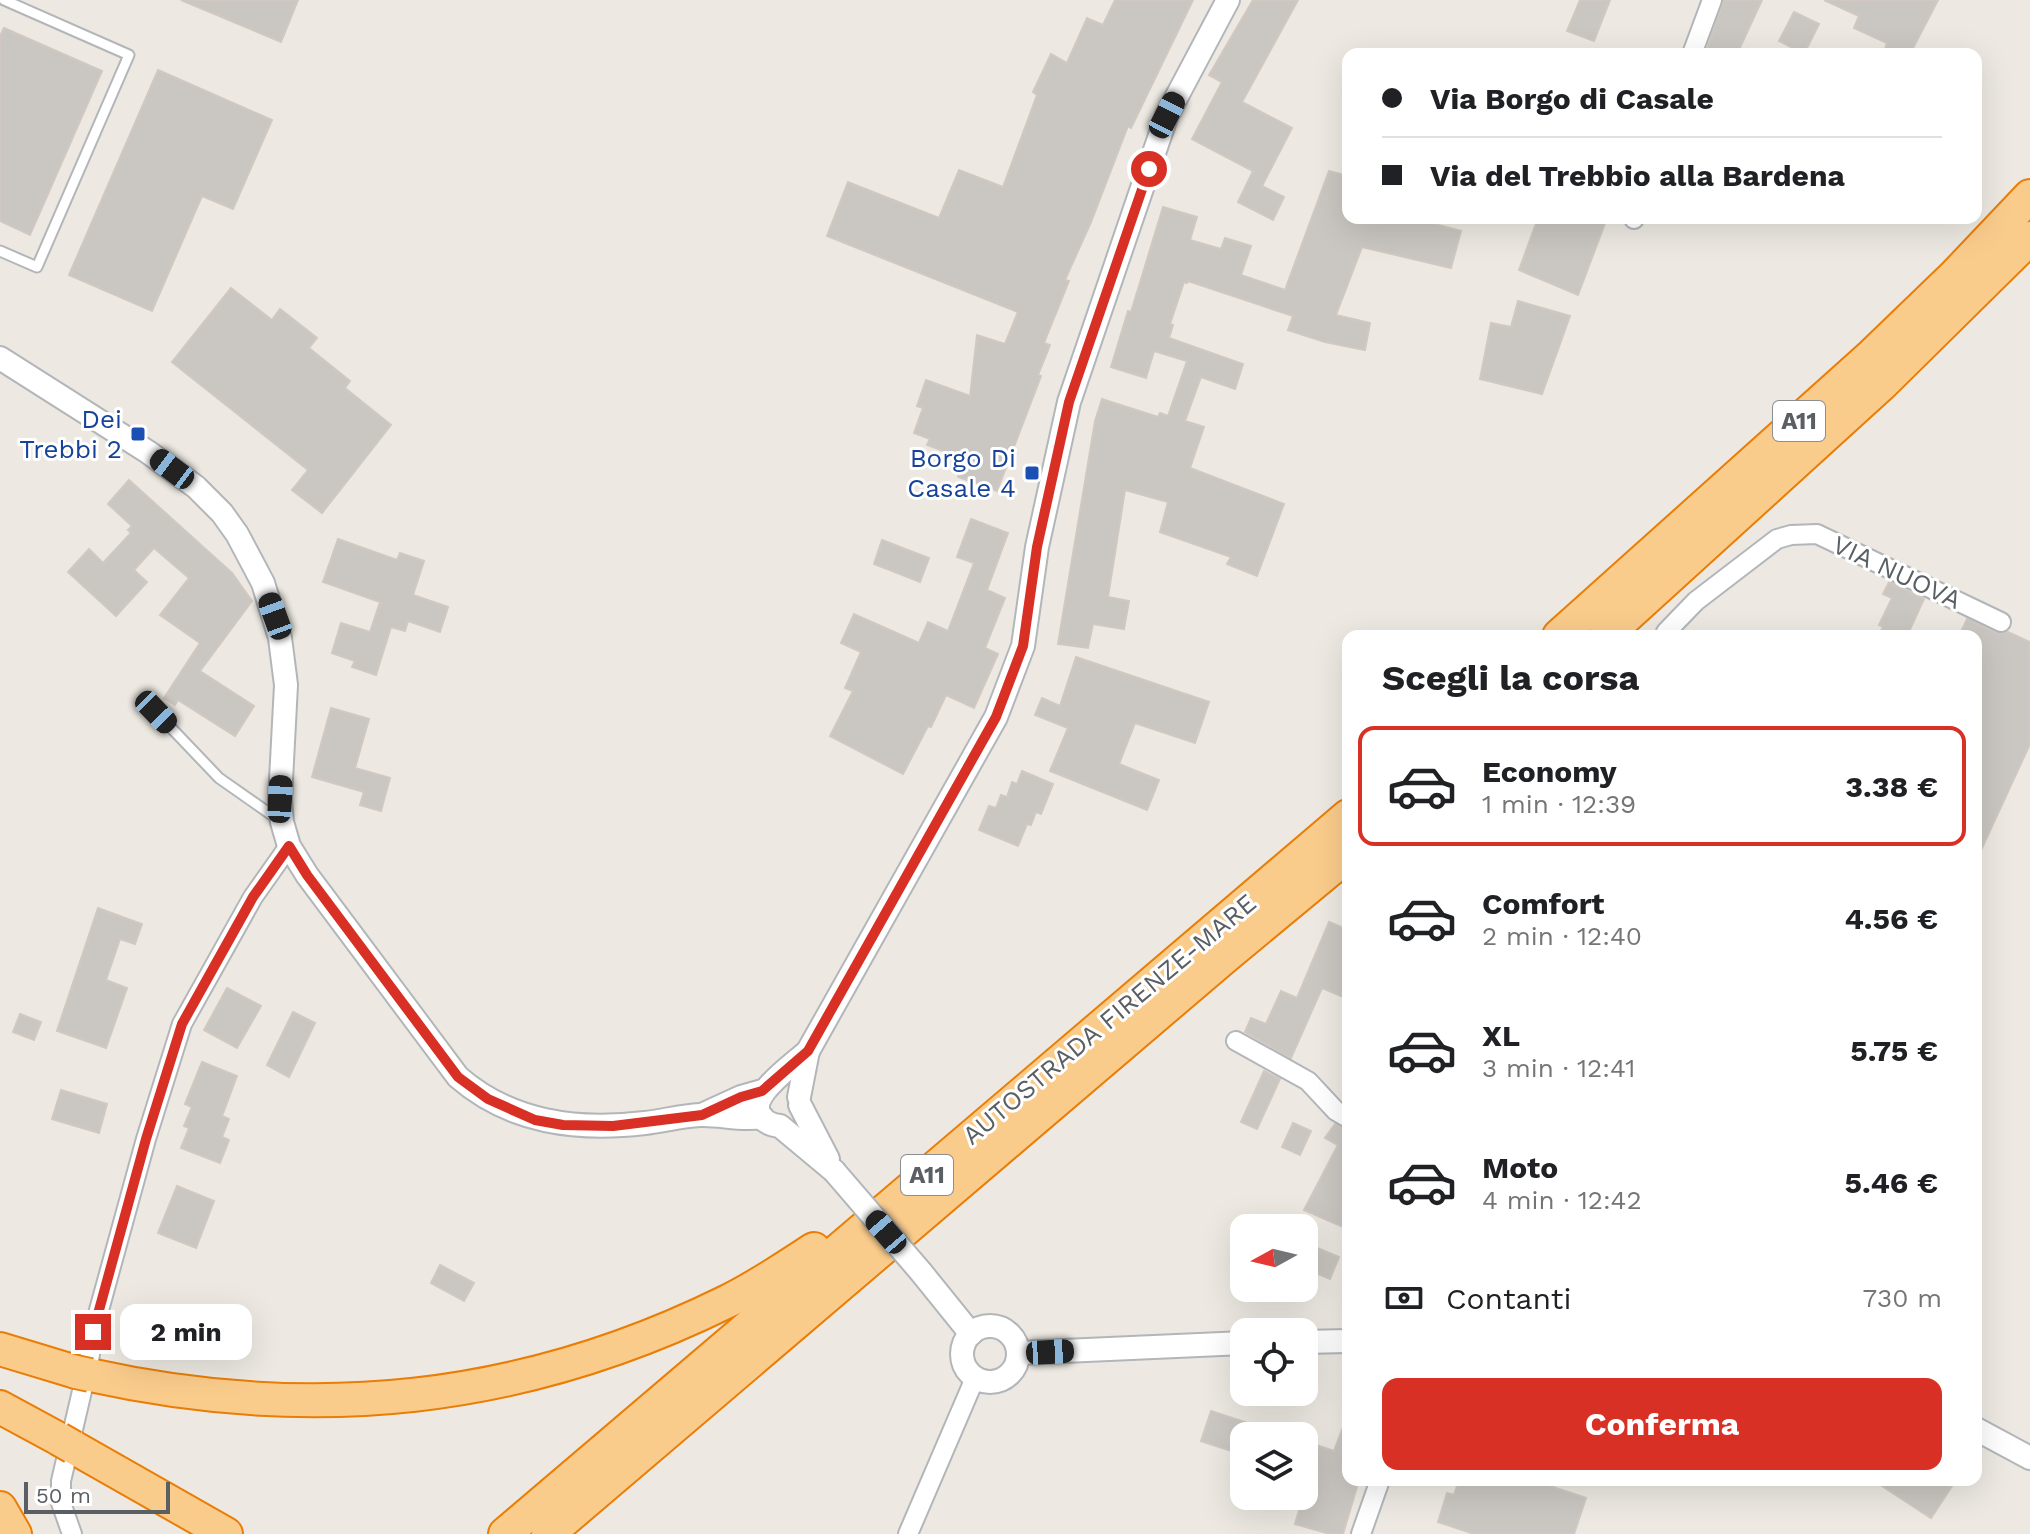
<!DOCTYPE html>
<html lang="it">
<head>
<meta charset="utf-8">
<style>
  body { margin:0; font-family:"Work Sans",sans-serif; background:#f2f2f2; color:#202124; height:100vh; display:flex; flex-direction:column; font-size:30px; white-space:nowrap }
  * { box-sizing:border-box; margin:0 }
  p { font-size:26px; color:#757577 }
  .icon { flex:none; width:44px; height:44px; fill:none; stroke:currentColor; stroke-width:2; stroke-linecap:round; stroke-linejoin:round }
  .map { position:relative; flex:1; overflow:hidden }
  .details { position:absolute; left:1342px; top:630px; width:640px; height:856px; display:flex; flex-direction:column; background:#fff; border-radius:16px; box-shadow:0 8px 32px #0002 }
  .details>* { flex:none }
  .top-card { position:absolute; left:1342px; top:48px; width:640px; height:176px; border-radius:16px; box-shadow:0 8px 32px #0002; display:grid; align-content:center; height:176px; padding:0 40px; background:#fff }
  .needle { width:52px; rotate:262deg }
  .buttons { position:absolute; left:1230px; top:1214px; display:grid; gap:16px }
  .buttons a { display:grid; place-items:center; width:88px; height:88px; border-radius:16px; background:#fff; box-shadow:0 8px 32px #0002; font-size:40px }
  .scale { position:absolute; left:24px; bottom:20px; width:146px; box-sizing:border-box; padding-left:8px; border:4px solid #5a5f63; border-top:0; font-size:22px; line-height:28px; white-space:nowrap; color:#5a5f63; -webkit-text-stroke:6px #fff; paint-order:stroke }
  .end { position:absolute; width:36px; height:36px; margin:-18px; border:10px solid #d93025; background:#fff; box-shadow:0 0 0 4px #fff }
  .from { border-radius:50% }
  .bubble { position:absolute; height:56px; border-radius:16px; background:#fff; box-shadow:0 8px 32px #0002; font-size:26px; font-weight:700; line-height:56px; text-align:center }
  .car { position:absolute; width:24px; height:48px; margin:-24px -12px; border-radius:10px; box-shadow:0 0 6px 2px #0007; background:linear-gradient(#222 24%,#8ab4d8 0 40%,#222 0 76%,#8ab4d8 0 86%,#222 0) }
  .top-card b { display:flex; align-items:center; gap:28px; height:76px; font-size:30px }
  .top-card b+b { border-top:2px solid #e0e0e0 }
  .top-card i { width:20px; height:20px; background:#202124 }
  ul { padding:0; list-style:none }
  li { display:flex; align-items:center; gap:24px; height:120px; margin:0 16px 12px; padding:0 24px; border:4px solid transparent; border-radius:16px }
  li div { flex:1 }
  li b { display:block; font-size:30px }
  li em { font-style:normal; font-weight:700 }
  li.active { border-color:#d93025 }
  li>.icon { width:72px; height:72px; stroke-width:1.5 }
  h2 { padding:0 40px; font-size:36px; line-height:96px }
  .pay { display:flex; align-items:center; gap:20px; height:88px; padding:0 40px; font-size:30px }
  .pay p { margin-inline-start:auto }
  .cta { display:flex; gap:16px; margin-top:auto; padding:16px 40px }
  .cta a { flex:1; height:92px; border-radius:16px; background:#d93025; color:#fff; font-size:32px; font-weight:700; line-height:92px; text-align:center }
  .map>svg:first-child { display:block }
</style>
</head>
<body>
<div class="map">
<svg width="2030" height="1534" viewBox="0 0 2030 1534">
  <rect width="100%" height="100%" fill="#ede9e2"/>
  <g fill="#cac6c1" stroke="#d1c9c1" stroke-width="2">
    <path d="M181 0H298L281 42Z"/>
    <path d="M1115 0H1193L1131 128 1128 126 1091 222 1065 280 1069 281 1044 343 1050 345 1038 375 1041 376 997 491 958 477 965 459 927 445 930 439 914 433 923 408 917 406 926 380 970 396 977 335 1005 344 1018 312 827 236 848 182 939 218 959 170 1003 187 1037 95 1033 92 1051 54 1067 63 1087 18 1103 25Z"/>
    <path d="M1253 0H1298L1242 102 1292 128 1262 186 1284 197 1273 220 1238 202 1253 171 1192 139 1222 82 1209 75Z"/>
    <path d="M1580 0H1610L1594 41 1567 31Z"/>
    <path d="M1724 0H1762L1737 54H1705Z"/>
    <path d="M1824 0H1938L1910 54H1894L1885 49 1887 43 1854 28 1859 16Z"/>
    <path d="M1794 12 1819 24 1804 54 1779 41Z"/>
    <path d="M4 28 102 71 30 235 0 221V36Z"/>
    <path d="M158 70 272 120 233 209 202 196 152 311 69 275Z"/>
    <path d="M1329 171 1348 176V218H1412L1461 231 1451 268 1362 247 1336 315 1370 323 1365 350 1325 342 1288 330 1293 316 1188 281 1187 283 1184 282 1170 324 1173 325 1169 338 1243 364 1235 389 1201 377 1185 421 1204 427 1190 468 1284 504 1257 576 1227 564 1231 557 1160 532 1168 502 1125 490 1108 597 1129 601 1124 629 1093 624 1088 648 1058 644 1095 421 1102 399 1158 417 1160 413 1168 416 1187 361 1154 351 1146 378 1111 367 1128 311 1131 312 1163 207 1197 217 1190 240 1221 249 1225 238 1251 246 1241 275 1285 290Z"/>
    <path d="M1538 218H1607L1578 295 1519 270Z"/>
    <path d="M231 288 272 320 280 309 317 338 309 348 350 381 345 388 391 425 322 513 292 490 308 470 172 362Z"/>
    <path d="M1518 301 1570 316 1542 394 1480 379 1491 323 1511 327Z"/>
    <path d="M129 480 232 573 252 601 200 671 254 706 235 736 178 700 175 705 164 698 200 643 160 615 189 578 154 548 134 570 147 582 116 616 68 572 89 549 103 563 131 533 128 530 132 526 108 504Z"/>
    <path d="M971 519 1008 533 987 590 1005 598 985 648 998 654 974 708 946 695 931 727 928 726 903 774 830 736 853 691 845 688 861 652 841 643 854 614 919 643 928 622 948 631 974 563 957 557Z"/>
    <path d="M338 539 397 560 400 553 424 561 413 595 448 607 440 632 408 621 405 631 391 627 376 675 352 667 355 661 332 653 341 623 370 632 380 602 323 582Z"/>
    <path d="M882 540 929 558 920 582 874 564Z"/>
    <path d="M1889 582 1924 599 1907 636H1878L1883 627 1879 625 1892 598 1883 594Z"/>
    <path d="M1967 619 1996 633 2008 632 2030 642V744L1976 861V636H1959Z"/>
    <path d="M1076 657 1209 702 1195 743 1135 723 1119 764 1159 780 1147 810 1050 771 1068 728 1035 715 1042 698 1060 706Z"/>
    <path d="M331 708 369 719 355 768 390 778 381 811 360 805 364 792 312 777Z"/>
    <path d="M1022 771 1053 784 1041 814 1036 812 1031 825 1027 824 1018 846 979 830 989 806 996 808 1001 795 1007 797 1012 782 1017 784Z"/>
    <path d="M98 908 142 924 135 944 120 939 106 980 127 988 106 1048 57 1031Z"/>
    <path d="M1329 922 1348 930V999L1322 988 1291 1058 1245 1032 1251 1018 1266 1024 1281 991 1297 998Z"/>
    <path d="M227 988 261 1006 237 1048 204 1030Z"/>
    <path d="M293 1012 315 1023 289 1077 267 1065Z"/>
    <path d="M20 1014 41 1022 34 1040 13 1032Z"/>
    <path d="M202 1062 237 1076 222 1116 229 1119 222 1137 229 1140 220 1163 181 1148 189 1128 184 1126 192 1107 185 1104Z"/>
    <path d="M1264 1071 1280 1079 1257 1129 1241 1122Z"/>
    <path d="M61 1090 107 1104 99 1133 52 1119Z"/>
    <path d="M1293 1123 1311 1131 1300 1155 1282 1147Z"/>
    <path d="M1335 1124 1348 1130V1217L1343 1227 1304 1210 1338 1145 1325 1138Z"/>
    <path d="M177 1186 214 1201 196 1248 158 1233Z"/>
    <path d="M1315 1247 1339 1257 1330 1279 1306 1269Z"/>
    <path d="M440 1265 474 1283 464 1301 431 1283Z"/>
    <path d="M1211 1411 1278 1433V1436H1244V1455L1201 1441Z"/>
    <path d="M1346 1419 1348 1480H1359L1343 1534H1330L1295 1524 1308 1480 1304 1479V1441L1334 1451Z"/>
    <path d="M1459 1480H1532L1586 1498 1574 1534H1474L1438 1522 1447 1493 1454 1495Z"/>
    <path d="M1873 1480H1956L1931 1518Z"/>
  </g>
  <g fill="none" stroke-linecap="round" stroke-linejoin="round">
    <g stroke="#b3b6b9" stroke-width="13">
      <g id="service">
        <path d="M0 251 37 267 129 55 4 0"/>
        <path d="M156 712 219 778 279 820"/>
      </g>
    </g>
    <g stroke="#b3b6b9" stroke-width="22">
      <g id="minor">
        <path d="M1692 54 1712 0"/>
        <path d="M1634 219V218"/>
        <path d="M1666 636V632L1696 601 1777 539 1791 535 1817 534 2001 622"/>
        <path d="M1236 1041 1308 1081 1336 1111 1348 1118"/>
        <path d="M72 1534 61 1503V1481L89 1361 93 1332 146 1139 182 1024 253 897 289 846"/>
        <path d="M908 1534 975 1378"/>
        <path d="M1361 1534 1380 1480"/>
      </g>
    </g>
    <g stroke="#b3b6b9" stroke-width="26">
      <g id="tertiary">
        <path d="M0 358 148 452 196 487 222 513 237 534 263 583 280 638 286 685 280 799 282 822 289 846 307 875 458 1077C511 1123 577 1131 645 1123 663 1121 681 1116 700 1115 720 1114 741 1121 762 1117"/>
        <path d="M799 1097 808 1051"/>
        <path d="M800 1105 828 1159"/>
        <path d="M706 1113 741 1097 762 1091"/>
        <path d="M834 1171 780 1126C771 1125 763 1122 759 1113 751 1093 794 1064 808 1051L996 717 1023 646 1037 547 1069 402 1167 115 1228 0"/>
        <path d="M921 1272 971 1334"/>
        <circle cx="990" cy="1354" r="28"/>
        <path d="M1304 1342 1348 1341"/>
        <path d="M1019 1353 1244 1343"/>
        <path d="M1976 1429 2030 1458"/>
      </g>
    </g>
    <g stroke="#ea7d05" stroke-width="36">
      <g id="motorway">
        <path d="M1559 636 1870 357 1955 275 2030 196"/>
        <path d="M1605 636 1881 385 2030 238"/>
        <path d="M0 1349 76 1372"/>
        <path d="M90 1375C312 1424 521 1403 726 1302 757 1287 786 1267 814 1249"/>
        <path d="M0 1407 59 1439"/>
        <path d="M73 1447 226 1534"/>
        <path d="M0 1508 15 1534"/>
        <path d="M505 1534 1348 816"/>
        <path d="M548 1534 1226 956 1348 855"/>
      </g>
    </g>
    <use href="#service" stroke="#fff" stroke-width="9"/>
    <use href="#minor" stroke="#fff" stroke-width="18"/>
    <use href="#tertiary" stroke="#fff" stroke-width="22"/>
    <use href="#motorway" stroke="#facc8c" stroke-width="32"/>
    <g stroke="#b3b6b9" stroke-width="26" stroke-linecap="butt">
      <path id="tertiary-bridge" d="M834 1171 921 1272"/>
    </g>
    <g stroke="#ea7d05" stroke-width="36" stroke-linecap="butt">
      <g id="motorway-bridge">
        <path d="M76 1372 90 1375"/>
        <path d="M59 1439 73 1447"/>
      </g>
    </g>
    <use href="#tertiary-bridge" stroke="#fff" stroke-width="22"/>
    <use href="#motorway-bridge" stroke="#facc8c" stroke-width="32"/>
  </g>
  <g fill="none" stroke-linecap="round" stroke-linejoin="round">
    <path stroke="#d93025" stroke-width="10" d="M93 1332 146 1139 182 1024 253 897 289 846 307 875 458 1077 488 1099 535 1120 563 1125 613 1126 702 1115 741 1097 762 1091 808 1051 996 717 1023 646 1037 547 1069 402 1149 169"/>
  </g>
  <g fill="#1a4fb4" stroke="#fff" stroke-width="3">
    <rect x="130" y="426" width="16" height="16" rx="4"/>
    <rect x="1024" y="465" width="16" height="16" rx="4"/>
  </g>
  <g text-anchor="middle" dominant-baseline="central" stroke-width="6" stroke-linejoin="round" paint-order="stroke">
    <g fill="#fff" stroke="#8c8f92" stroke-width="2">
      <rect x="1773" y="401" width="52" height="40" rx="6"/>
      <rect x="901" y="1155" width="52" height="40" rx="6"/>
    </g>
    <g font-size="24" font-weight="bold" fill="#5a5f63">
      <text x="1799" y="421">A11</text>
      <text x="927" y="1175">A11</text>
    </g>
    <g font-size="26" fill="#164399" stroke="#fff" text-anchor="end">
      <text x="122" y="419">Dei<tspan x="122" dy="30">Trebbi 2</tspan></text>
      <text x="1016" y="458">Borgo Di<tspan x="1016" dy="30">Casale 4</tspan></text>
    </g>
    <g font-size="26" fill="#5a5f63" stroke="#fff">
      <text transform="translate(1897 572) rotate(25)">VIA NUOVA</text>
      <text transform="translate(1109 1019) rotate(-40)">AUTOSTRADA FIRENZE-MARE</text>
    </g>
  </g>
</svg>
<div class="buttons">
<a><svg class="needle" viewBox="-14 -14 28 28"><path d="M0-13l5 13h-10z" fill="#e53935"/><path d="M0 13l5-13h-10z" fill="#757577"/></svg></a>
<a><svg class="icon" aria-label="locate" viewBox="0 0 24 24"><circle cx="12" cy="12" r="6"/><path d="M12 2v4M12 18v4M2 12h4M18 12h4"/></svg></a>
<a><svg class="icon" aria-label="layers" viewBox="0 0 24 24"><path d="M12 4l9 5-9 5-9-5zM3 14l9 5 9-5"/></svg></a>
</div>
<div class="scale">50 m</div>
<i class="end from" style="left:1149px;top:169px"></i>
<i class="end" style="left:93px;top:1332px"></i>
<div class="bubble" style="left:120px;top:1304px;width:132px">2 min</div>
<i class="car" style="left:1167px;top:115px;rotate:27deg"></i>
<i class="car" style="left:172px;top:469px;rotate:307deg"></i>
<i class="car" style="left:275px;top:616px;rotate:340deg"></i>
<i class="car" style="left:156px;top:712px;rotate:136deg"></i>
<i class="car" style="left:280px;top:799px;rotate:3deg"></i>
<i class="car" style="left:886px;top:1232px;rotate:319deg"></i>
<i class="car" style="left:1050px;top:1352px;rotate:87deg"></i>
<div class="top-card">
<b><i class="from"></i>Via Borgo di Casale</b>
<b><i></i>Via del Trebbio alla Bardena</b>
</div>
<section class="details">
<h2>Scegli la corsa</h2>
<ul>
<li class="active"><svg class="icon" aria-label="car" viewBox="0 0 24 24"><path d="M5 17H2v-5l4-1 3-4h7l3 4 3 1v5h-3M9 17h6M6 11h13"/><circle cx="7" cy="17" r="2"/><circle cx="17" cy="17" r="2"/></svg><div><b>Economy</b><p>1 min · 12:39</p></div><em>3.38 €</em></li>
<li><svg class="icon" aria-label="car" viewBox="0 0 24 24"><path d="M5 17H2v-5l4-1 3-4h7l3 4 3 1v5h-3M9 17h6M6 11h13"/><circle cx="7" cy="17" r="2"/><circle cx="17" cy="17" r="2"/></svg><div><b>Comfort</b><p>2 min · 12:40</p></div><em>4.56 €</em></li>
<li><svg class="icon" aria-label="car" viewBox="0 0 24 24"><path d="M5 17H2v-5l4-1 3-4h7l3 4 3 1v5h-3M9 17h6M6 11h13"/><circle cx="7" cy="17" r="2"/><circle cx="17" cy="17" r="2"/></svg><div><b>XL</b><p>3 min · 12:41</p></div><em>5.75 €</em></li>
<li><svg class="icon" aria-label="car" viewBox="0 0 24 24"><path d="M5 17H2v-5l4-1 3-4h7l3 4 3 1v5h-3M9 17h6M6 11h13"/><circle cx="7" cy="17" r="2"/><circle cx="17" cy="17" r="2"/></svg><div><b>Moto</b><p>4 min · 12:42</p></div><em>5.46 €</em></li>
</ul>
<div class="pay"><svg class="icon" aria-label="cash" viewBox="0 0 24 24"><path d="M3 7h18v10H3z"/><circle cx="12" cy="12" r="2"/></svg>Contanti<p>730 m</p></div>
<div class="cta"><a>Conferma</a></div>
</section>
</div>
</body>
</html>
